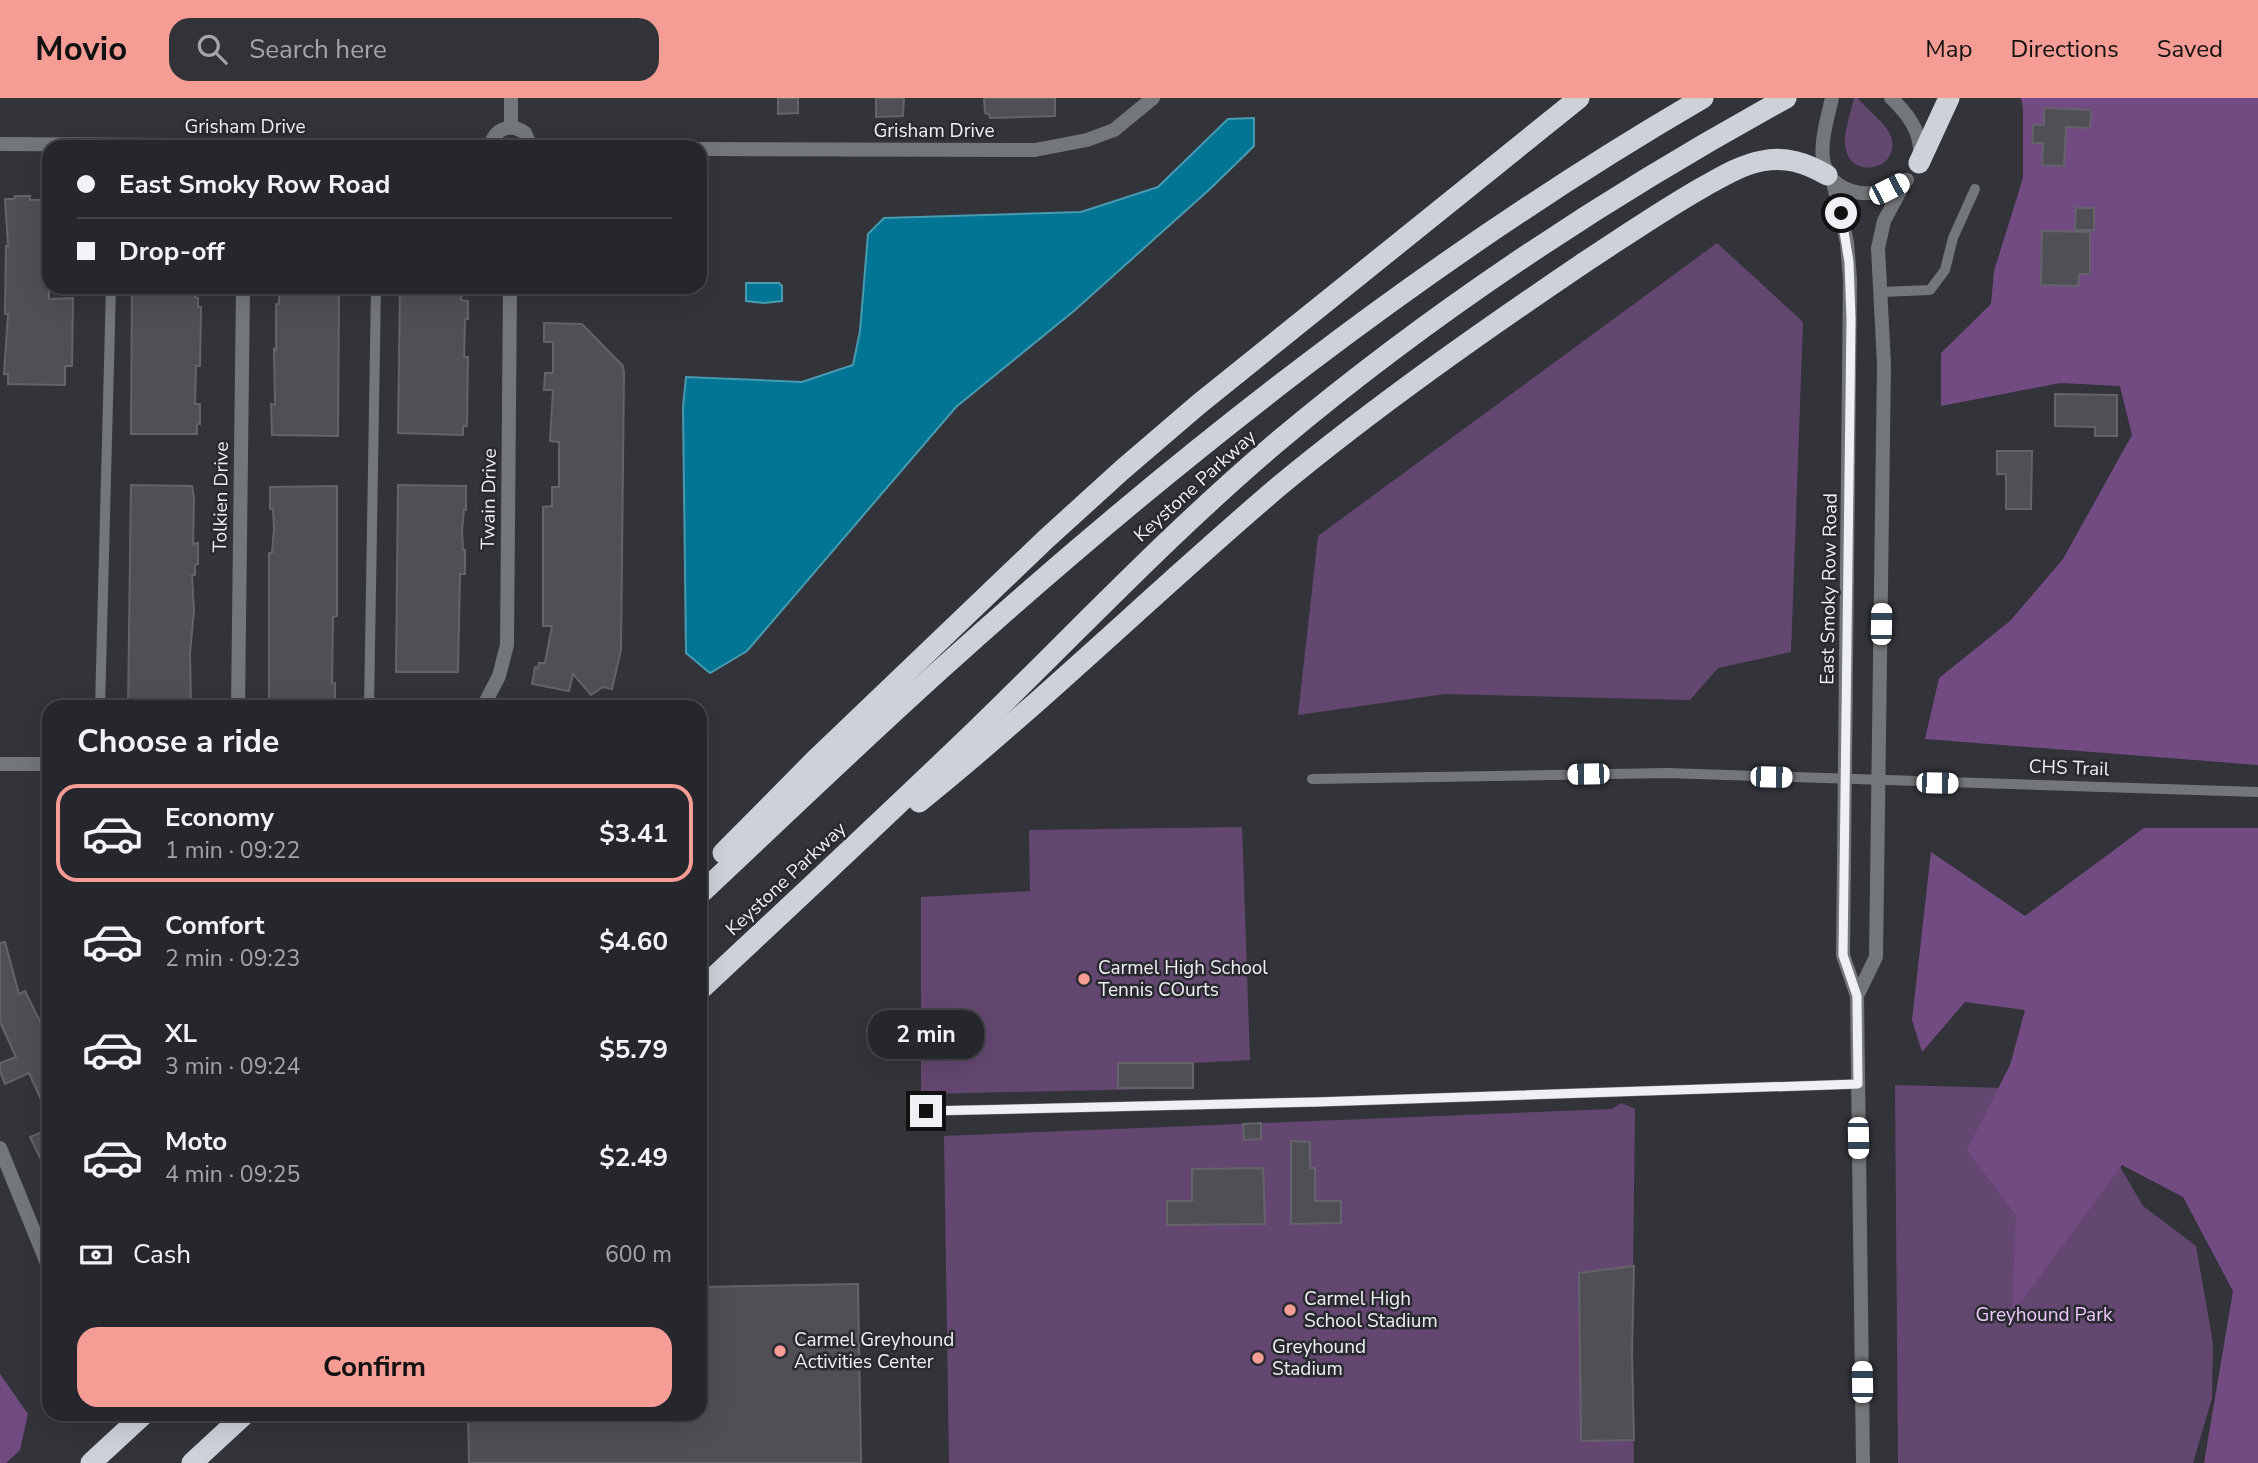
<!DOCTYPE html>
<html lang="en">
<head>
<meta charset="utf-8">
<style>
  body { margin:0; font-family:"Nunito Sans",sans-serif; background:#323338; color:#f1f3f6; height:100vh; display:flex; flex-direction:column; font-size:26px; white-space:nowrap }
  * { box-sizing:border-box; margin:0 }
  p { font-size:23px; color:#a4a5a9 }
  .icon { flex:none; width:38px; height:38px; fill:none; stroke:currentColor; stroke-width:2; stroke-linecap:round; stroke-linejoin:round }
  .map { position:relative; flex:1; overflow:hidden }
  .drawer { position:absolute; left:42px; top:602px; width:665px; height:721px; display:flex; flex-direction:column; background:#26272c; border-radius:21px; box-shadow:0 7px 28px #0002,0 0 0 2px #424448 }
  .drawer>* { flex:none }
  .banner { position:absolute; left:42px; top:42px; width:665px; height:154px; border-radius:21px; box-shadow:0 7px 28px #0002,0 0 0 2px #424448; display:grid; align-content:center; height:154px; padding:0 35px; background:#26272c }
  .end { position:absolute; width:32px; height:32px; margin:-16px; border:9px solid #eff0f4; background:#111; box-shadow:0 0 0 4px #111 }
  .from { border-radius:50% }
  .bubble { position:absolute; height:49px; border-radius:21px; background:#26272c; box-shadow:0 7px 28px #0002,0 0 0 2px #424448; font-size:23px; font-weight:700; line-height:49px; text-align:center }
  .car { position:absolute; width:21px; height:42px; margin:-21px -10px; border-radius:9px; box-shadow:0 0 5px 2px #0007; background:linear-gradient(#fff 24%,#345 0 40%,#fff 0 76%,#345 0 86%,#fff 0) }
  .banner b { display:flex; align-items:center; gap:24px; height:66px; font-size:26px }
  .banner b+b { border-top:2px solid #424448 }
  .banner i { width:18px; height:18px; background:#f1f3f6 }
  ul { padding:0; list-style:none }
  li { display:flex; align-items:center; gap:21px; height:98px; margin:0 14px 10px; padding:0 21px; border:4px solid transparent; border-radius:21px }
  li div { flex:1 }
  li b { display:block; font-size:26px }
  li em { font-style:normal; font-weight:700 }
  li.on { border-color:#f59c95 }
  li>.icon { width:63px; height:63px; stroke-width:1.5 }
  h2 { padding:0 35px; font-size:32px; line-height:84px }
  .pay { display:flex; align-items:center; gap:18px; height:77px; padding:0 35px; font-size:26px }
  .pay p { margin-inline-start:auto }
  .primary-button { display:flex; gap:14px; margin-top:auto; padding:14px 35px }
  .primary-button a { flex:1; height:80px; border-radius:21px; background:#f59c95; color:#111; font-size:28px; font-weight:700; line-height:80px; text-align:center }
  header { display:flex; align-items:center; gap:42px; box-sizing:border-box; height:98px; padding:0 35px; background:#f59c95; color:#111 }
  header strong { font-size:33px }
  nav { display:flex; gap:38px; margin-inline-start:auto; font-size:24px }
  .search { width:490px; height:63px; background:#323338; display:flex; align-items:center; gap:18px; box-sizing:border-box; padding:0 24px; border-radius:21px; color:#a4a5a9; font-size:26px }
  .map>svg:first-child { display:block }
</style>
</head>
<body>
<header>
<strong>Movio</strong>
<div class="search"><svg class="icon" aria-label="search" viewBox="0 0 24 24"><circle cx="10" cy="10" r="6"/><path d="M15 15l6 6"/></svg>Search here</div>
<nav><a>Map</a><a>Directions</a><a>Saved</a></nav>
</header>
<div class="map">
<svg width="2258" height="1365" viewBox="0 0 2258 1365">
  <rect width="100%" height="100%" fill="#32343a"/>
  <g fill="#644770">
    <path d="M1854 0H1858C1867 13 1889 26 1892 42 1898 75 1844 82 1845 43 1845 29 1851 14 1854 0Z"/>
    <path d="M1717 145 1803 224 1791 554 1718 570 1690 602 1445 596 1298 617 1318 438Z"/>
    <path d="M1242 729 1250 962 1193 965V990L921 996V799L1030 793 1029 732Z"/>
    <path d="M1895 987 2075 992 2143 1108 2196 1148 2213 1245 2212 1300 2193 1365H1898Z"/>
    <path d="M1621 1005 1635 1011 1632 1255 1634 1365H949L944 1038 1612 1011Z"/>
  </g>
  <g fill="#734b83">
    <path d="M2021 0H2258V667L1925 641 1939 580 2010 523 2063 461 2132 337 2120 288 2060 285 1941 308V255L1991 206 1994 173 2023 80V11Z"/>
    <path d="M2144 730H2258V1365H2204L2233 1193 2183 1099 2122 1067 2012 1216 2016 1117 1967 1052 2010 967 2025 912 1965 904 1922 954 1912 922 1931 754 2025 818Z"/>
    <path d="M0 1276 28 1316 20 1352 6 1365H0Z"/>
  </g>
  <g fill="#017593" stroke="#489ab0" stroke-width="2">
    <path d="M1254 20V48L1211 90 1075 212 956 309 747 553 710 575 686 555 683 309 686 279 802 284 853 267 860 233 868 136 884 120 1081 114 1158 89 1228 21Z"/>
    <path d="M746 185H779L782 188V203L764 205 746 203Z"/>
  </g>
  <g fill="#504f56" stroke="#64636a" stroke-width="2">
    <path d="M778 0H798V15L778 16Z"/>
    <path d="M876 0H904L903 18 876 19Z"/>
    <path d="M984 0H1055V18L990 20 989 16 985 15Z"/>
    <path d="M2044 10 2091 12 2090 30 2066 29 2064 68 2042 67 2043 45H2032L2033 27H2044Z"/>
    <path d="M15 98H30V102H49V201L73 200 72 268H65V287L8 286V276H4L8 216H5L6 148H8L5 101H14Z"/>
    <path d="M2076 110H2094V132H2075Z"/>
    <path d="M2042 133 2090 134V176H2079L2078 188 2041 187Z"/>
    <path d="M132 189H195V199L198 200V209H201L200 268H196L195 306H200V326H197V336H131Z"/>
    <path d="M279 189H339L338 338 272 337 271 306 275 307 274 251 276 252V206H279Z"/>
    <path d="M400 189H462L461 202 468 203V221H465L464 259H468L467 328H463V337L398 335Z"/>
    <path d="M544 225 582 226 623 268 624 274 621 552 612 591 603 589 591 597 573 576 569 593 532 586 535 569 538 570 539 565H545L552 528H543V409L552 408V389H559V344L550 343 553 292H544L545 275H553V244H544Z"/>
    <path d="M2055 296 2117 297V338H2095V329L2055 328Z"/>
    <path d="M1997 353H2032L2031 411H2006V376H1997Z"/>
    <path d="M131 387 192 388 194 400 193 446 198 445V466L195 467V477H192L194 513 190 555 191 609H128Z"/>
    <path d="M398 387 466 388V412H464L462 433 463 452H465V476H460L458 574H396Z"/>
    <path d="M337 388V518L333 519 332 585H335V609H269V455H272L274 431 273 411H270V389Z"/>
    <path d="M5 844 19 896 25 893 46 935 41 937 49 954V1019L29 975 5 986 0 973V965L16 959 0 924V845Z"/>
    <rect x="1118" y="965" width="75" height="25"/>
    <path d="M1261 1025V1041L1244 1042 1243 1026Z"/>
    <path d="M49 1031V1078L30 1039Z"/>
    <path d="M1291 1043 1310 1044V1070H1315V1103H1341V1125L1291 1126Z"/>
    <path d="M1263 1070 1265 1126 1167 1127V1103H1192V1071Z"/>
    <path d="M1634 1168 1632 1255 1634 1342 1581 1343 1579 1175Z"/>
    <path d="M858 1186 861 1365H469L468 1316H700V1189Z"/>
  </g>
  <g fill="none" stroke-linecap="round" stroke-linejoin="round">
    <g stroke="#747779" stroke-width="10">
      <path d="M1881 194 1930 192 1945 172 1953 140 1975 91"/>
      <path d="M100 609 111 189"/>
      <path d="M369 609 376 189"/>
      <path d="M1312 681 1667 675 2258 694"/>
      <path d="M926 1013 1317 1004 1858 986"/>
    </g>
    <g stroke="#747779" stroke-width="14">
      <path d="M511 29V0"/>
      <path d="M0 46 490 49C494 31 510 24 525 35L531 49"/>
      <path d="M700 51 1035 52 1087 42 1114 32 1153 0"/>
      <path d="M238 609 243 189"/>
      <path d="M483 609 499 578 507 547 510 189"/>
      <path d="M0 666H49"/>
      <path d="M0 1050 49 1170"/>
    </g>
    <g stroke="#747779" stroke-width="14">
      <path d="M1832 0C1825 32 1808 77 1849 92 1869 100 1888 92 1907 82"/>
      <path d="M1891 0C1908 16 1922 34 1920 59"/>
      <path d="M1833 84 1847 144 1850 182 1843 857 1857 898 1863 1365"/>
      <path d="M1857 898 1876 859 1884 266 1878 150 1884 123 1906 82"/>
    </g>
    <g stroke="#ccd2d8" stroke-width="21">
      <path d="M1919 65 1949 0"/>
      <path d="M919 704C1043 604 1157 492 1278 389 1376 308 1480 235 1585 164 1625 138 1664 111 1705 88 1723 78 1741 67 1762 63 1786 58 1806 65 1827 77"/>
      <path d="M723 755 817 660 1046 441 1122 372 1199 306 1579 0"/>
      <path d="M700 796C780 721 859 645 941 571 1176 359 1428 160 1703 0"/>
      <path d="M700 892C793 805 887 718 979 629 1077 534 1171 434 1276 345 1433 213 1606 99 1786 0"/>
      <path d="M91 1365 144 1316"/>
      <path d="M192 1365 245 1316"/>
    </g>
  </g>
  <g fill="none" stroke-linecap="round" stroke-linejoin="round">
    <path stroke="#eff0f4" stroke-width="9" d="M926 1013 1317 1004 1858 986 1857 898 1843 857 1851 221 1849 164 1841 115"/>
  </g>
  <g fill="#f59c95" stroke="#282a30" stroke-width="2.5">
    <circle cx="1084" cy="881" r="7"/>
    <circle cx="1290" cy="1212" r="7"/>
    <circle cx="780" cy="1253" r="7"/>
    <circle cx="1258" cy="1260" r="7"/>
  </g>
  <g text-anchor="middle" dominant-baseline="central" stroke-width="5" stroke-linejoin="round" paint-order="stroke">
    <g font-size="19" fill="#eff0f4" stroke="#282a30">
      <text x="245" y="29">Grisham Drive</text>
      <text x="934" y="33">Grisham Drive</text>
      <text transform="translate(1195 388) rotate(-42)">Keystone Parkway</text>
      <text transform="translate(221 399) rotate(-89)">Tolkien Drive</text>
      <text transform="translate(489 401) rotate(-89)">Twain Drive</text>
      <text transform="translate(1829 491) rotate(-89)">East Smoky Row Road</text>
      <text transform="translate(2069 670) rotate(2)">CHS Trail</text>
      <text transform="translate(786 781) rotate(-43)">Keystone Parkway</text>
    </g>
    <g font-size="19" fill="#eff0f4" stroke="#282a30" text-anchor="start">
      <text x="1098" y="870">Carmel High School<tspan x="1098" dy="22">Tennis COurts</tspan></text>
      <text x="1304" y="1201">Carmel High<tspan x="1304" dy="22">School Stadium</tspan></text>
      <text x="794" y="1242">Carmel Greyhound<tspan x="794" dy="22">Activities Center</tspan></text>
      <text x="1272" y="1249">Greyhound<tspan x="1272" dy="22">Stadium</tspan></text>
    </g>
    <g font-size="19" fill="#ecc9fa" stroke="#282a30">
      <text x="2044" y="1217">Greyhound Park</text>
    </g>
  </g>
</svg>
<i class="end from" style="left:1841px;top:115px"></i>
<i class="end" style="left:926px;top:1013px"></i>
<div class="bubble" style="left:868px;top:912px;width:116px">2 min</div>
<i class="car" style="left:1889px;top:91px;rotate:63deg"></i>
<i class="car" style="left:1881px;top:526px;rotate:1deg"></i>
<i class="car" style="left:1588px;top:676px;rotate:269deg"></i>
<i class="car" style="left:1771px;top:679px;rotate:91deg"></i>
<i class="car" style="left:1937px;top:685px;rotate:91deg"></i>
<i class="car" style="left:1858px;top:1040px;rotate:179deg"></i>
<i class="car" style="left:1862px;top:1284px;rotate:359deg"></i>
<div class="banner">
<b><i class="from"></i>East Smoky Row Road</b>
<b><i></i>Drop-off</b>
</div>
<section class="drawer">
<h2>Choose a ride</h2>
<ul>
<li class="on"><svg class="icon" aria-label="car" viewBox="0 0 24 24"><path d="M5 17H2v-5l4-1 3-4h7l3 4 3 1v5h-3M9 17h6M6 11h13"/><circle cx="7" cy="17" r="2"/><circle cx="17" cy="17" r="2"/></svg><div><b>Economy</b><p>1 min · 09:22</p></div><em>$3.41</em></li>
<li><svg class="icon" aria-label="car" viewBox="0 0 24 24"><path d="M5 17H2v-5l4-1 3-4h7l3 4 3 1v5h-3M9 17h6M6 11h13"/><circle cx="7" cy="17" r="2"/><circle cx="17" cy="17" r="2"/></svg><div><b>Comfort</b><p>2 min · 09:23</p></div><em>$4.60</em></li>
<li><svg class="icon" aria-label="car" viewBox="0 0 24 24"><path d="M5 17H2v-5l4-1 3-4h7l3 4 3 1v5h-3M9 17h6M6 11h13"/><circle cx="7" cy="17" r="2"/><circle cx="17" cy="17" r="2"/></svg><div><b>XL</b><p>3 min · 09:24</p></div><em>$5.79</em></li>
<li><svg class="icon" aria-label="car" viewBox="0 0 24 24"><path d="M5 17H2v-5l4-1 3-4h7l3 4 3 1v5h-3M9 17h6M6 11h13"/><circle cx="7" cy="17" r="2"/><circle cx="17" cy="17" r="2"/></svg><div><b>Moto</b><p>4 min · 09:25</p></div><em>$2.49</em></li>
</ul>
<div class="pay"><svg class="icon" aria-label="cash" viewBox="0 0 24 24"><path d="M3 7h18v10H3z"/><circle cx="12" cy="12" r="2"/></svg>Cash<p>600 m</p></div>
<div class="primary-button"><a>Confirm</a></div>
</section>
</div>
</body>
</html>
